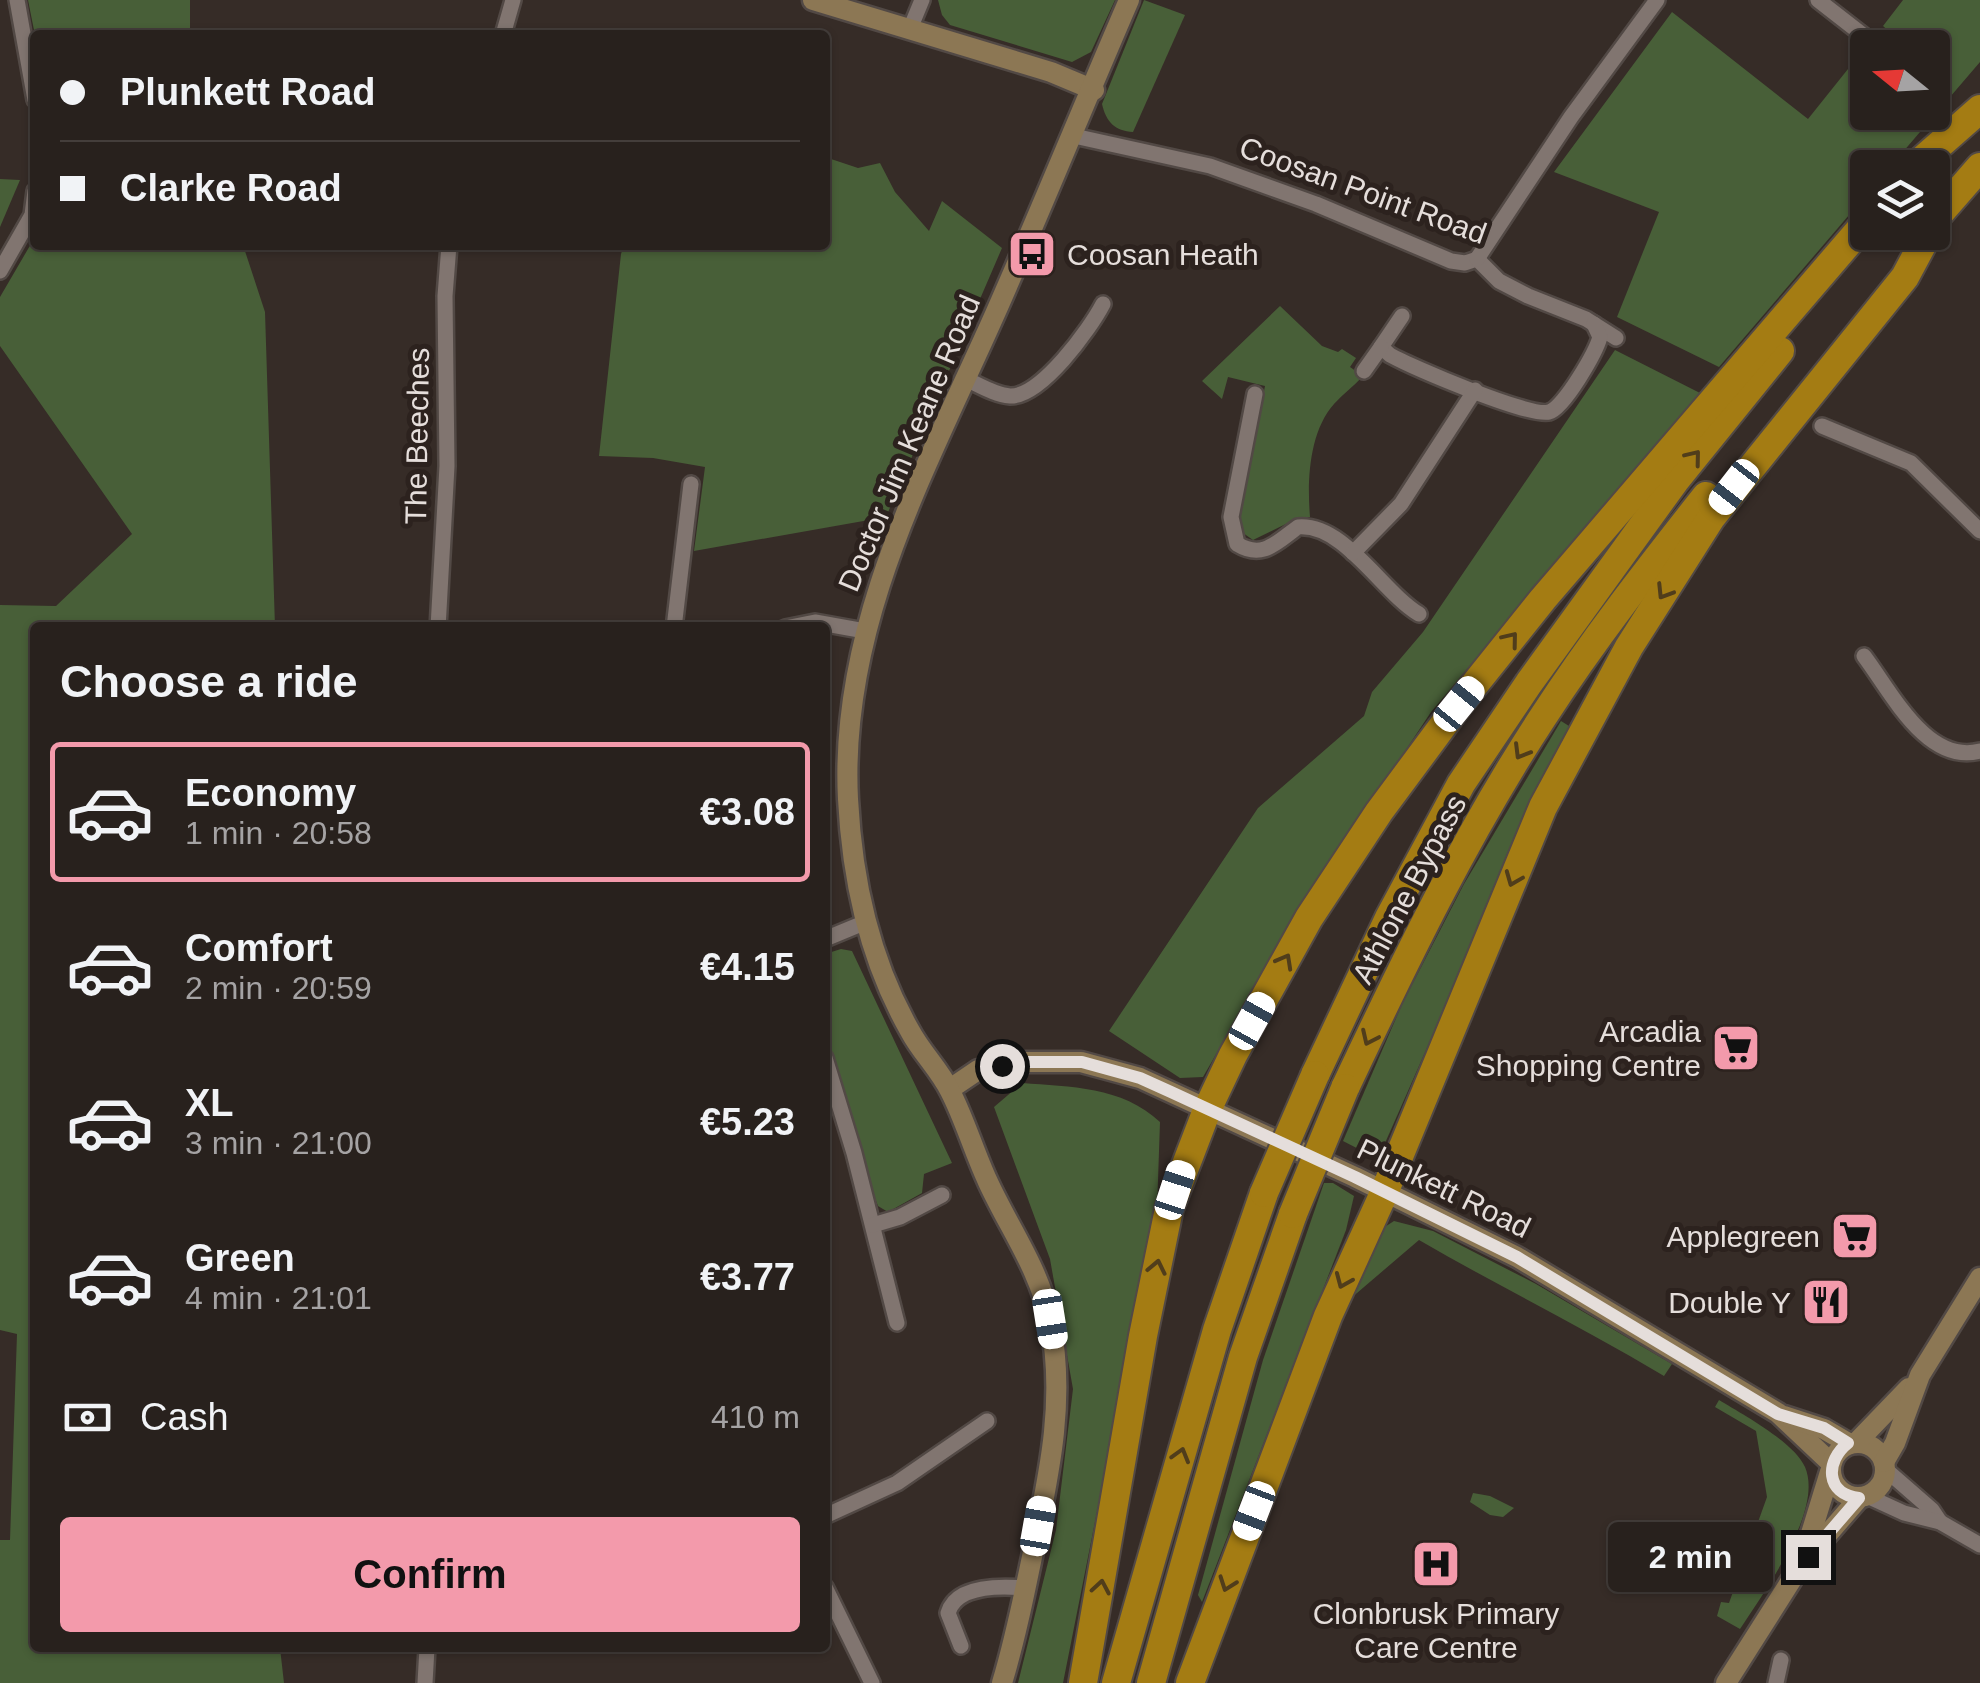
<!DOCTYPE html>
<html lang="en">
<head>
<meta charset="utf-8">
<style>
  body { margin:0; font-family:Arial,sans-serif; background:#302926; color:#f1f3f6; height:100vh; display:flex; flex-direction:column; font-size:38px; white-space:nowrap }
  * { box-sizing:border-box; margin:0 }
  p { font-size:32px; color:#a5a3a4 }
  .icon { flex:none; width:55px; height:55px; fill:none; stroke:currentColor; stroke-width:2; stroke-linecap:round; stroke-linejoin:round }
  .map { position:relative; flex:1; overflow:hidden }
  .side { position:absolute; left:30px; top:622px; width:800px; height:1030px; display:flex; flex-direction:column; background:#28211d; border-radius:10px; box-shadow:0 2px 8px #0004,0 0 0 2px #443e3b }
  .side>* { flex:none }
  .banner { position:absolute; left:30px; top:30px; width:800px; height:220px; border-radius:10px; box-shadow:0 2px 8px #0004,0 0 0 2px #443e3b; display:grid; align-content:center; height:220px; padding:0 30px; background:#28211d }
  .needle { width:65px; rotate:288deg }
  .controls { position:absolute; left:1850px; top:30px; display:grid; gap:20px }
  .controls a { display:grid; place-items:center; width:100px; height:100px; border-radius:10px; background:#28211d; box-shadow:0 2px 8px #0004,0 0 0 2px #443e3b; font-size:50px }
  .end { position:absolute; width:45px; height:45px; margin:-22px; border:12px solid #e5dedb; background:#111; box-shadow:0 0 0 5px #111 }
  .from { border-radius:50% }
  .bubble { position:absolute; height:70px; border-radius:10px; background:#28211d; box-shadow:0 2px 8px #0004,0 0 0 2px #443e3b; font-size:32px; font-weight:600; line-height:70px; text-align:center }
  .car { position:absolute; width:30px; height:60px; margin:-30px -15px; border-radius:12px; box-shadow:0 0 8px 2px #0007; background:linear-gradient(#fff 24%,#345 0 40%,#fff 0 76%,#345 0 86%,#fff 0) }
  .banner b { display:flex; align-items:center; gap:35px; height:95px; font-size:38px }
  .banner b+b { border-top:2px solid #443e3b }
  .banner i { width:25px; height:25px; background:#f1f3f6 }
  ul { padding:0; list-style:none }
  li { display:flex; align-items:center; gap:30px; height:140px; margin:0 20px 15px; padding:0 10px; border:5px solid transparent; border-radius:10px }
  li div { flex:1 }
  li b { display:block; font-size:38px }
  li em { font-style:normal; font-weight:600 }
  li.on { border-color:#f39aab }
  li>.icon { width:90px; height:90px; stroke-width:1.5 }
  h2 { padding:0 30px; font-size:45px; line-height:120px }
  .pay { display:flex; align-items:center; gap:25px; height:110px; padding:0 30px; font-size:38px }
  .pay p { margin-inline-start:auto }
  .button { display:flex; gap:20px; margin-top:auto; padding:20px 30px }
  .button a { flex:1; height:115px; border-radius:10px; background:#f39aab; color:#111; font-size:40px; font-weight:600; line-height:115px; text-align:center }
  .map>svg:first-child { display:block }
</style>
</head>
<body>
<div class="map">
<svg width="1980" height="1683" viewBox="0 0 1980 1683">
  <rect width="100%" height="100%" fill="#362c27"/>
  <g fill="#485f38">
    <path d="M28 0H190V35H35Z"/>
    <path d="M938 0H1115L1091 52 1072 62 950 25 942 15Z"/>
    <path d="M1144 0 1185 15 1133 132C1115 131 1106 122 1102 104Z"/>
    <path d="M1903 0H1980V62L1890 167 1868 168 1867 194 1719 367 1617 317 1659 212 1554 172 1672 12 1808 119 1860 54 1867 59 1868 112H1932V48L1899 47 1902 43 1883 26Z"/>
    <path d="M825 157 858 168 880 163 895 192 929 231 942 201 1002 248 886 517 694 551 705 467 653 458 599 456 621 254 624 245H825Z"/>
    <path d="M0 179 20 180 0 227Z"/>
    <path d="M35 237V245H243L265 312 275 627 35 628V1648H280L284 1683H0V1540H10L17 1334 0 1330V605L56 606 132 534 0 346V297Z"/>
    <path d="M1280 306 1322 346 1338 352 1342 349 1356 358 1350 367 1363 376C1354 386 1343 394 1334 404 1309 432 1307 481 1310 517L1298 518 1253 540 1243 533 1239 515 1265 386 1228 377 1222 399 1202 381Z"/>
    <path d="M1615 350 1700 393 1431 712 1295 917 1203 1077 1180 1078 1109 1031 1258 808 1364 716 1372 692 1423 632Z"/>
    <path d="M1561 721 1569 726 1378 1159 1343 1141 1403 1002 1464 884Z"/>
    <path d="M841 949 852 951 952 1163 924 1174 922 1193 888 1212 878 1206 874 1196 825 1029V954Z"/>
    <path d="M1022 1083C1070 1087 1122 1086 1160 1122L1157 1210 1063 1683H1018L1056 1530 1073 1389 1050 1259 994 1107Z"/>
    <path d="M1324 1183H1333L1354 1196 1346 1230 1202 1602 1198 1595 1263 1360Z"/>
    <path d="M1394 1221 1433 1231 1536 1284 1672 1364 1664 1376C1584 1328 1500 1287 1419 1240L1350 1299 1380 1230Z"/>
    <path d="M1719 1400C1742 1414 1794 1442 1805 1467 1824 1511 1763 1593 1740 1629L1717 1616 1721 1602 1729 1603 1767 1497 1756 1431 1715 1407Z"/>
    <path d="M1473 1493 1490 1496 1514 1508 1503 1517 1490 1515 1470 1502Z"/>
  </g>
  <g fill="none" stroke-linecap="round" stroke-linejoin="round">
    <g stroke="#524945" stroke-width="20">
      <g id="street">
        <path d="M17 0 35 100"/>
        <path d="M1818 0 1877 46"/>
        <path d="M910 29 922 0"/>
        <path d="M503 35 513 0"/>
        <path d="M1074 136 1210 166 1316 204 1451 261 1465 263 1477 259 1499 281 1528 296 1586 319 1616 338"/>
        <path d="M1477 259 1571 117 1657 0"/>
        <path d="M0 271 32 215 35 191"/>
        <path d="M1402 316 1381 347 1390 355C1412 367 1530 418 1549 412 1564 408 1596 352 1600 337L1594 324"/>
        <path d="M1364 371 1381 347"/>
        <path d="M966 379C979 385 995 395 1010 396 1041 397 1090 329 1103 304"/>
        <path d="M1255 394 1231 517 1237 544C1263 560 1277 542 1298 527 1344 523 1382 592 1419 614"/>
        <path d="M1822 426 1911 463 1980 531"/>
        <path d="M1353 553 1401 504 1475 390"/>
        <path d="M438 628 447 466 445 296 449 245"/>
        <path d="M674 628 691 484"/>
        <path d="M785 628 815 622 865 631"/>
        <path d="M1864 656C1892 693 1927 765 1980 751"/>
        <path d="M825 939 866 922"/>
        <path d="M825 1058 854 1153 897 1323"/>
        <path d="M873 1225 900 1217 942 1195"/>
        <path d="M1885 1469 1932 1510 1940 1522"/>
        <path d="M1867 1496 1904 1513 1940 1522 1980 1545"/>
        <path d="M825 1516 897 1483 987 1421"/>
        <path d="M825 1587 872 1683"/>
        <path d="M961 1646 948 1613C956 1585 1001 1586 1025 1588"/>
        <path d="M425 1683 427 1648"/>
        <path d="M1776 1683 1781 1660"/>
      </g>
    </g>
    <g stroke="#524945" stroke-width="25">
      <g id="secondary">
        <path d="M813 0 1051 72 1094 90"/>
        <path d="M950 1089 978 1070 1026 1062H1081L1140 1078 1355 1177 1517 1257 1778 1413 1831 1463"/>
        <path d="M1784 1416 1824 1429 1848 1443"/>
        <circle cx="1858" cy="1470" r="27"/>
        <path d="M1856 1443 1909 1388"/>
        <path d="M1884 1462 1895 1443 1920 1375 1980 1278"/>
        <path d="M1805 1553 1830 1472"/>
        <path d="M1002 1683C1015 1640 1024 1596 1033 1552 1049 1475 1066 1399 1050 1321 1040 1270 1009 1228 988 1182 974 1152 965 1120 950 1091 939 1069 921 1052 910 1031 870 961 852 878 848 799 839 624 926 469 995 314 1041 210 1084 104 1129 0"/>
        <path d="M1726 1683 1801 1565 1859 1498"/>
      </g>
    </g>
    <g stroke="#524945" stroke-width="32">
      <g id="highway">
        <path d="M1913 168 1980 109"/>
        <path d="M1932 222 1980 167"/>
        <path d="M1315 1075 1389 918 1461 784 1529 683 1675 481 1780 351"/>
        <path d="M1345 1088C1405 961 1466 834 1543 717 1593 640 1649 568 1706 496"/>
        <path d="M1083 1683 1143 1336 1169 1209 1207 1110 1233 1055 1309 918 1379 812 1459 704 1543 599 1868 220"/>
        <path d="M1116 1683 1217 1330 1264 1193"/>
        <path d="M1151 1683 1243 1357 1293 1214"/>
        <path d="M1190 1683 1328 1316 1384 1193 1543 807 1629 647 1711 518 1905 277 1929 232"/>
      </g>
    </g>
    <use href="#street" stroke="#817570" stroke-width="15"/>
    <use href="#secondary" stroke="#8c7754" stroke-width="20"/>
    <use href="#highway" stroke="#a47c13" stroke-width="28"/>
    <g stroke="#524945" stroke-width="32" stroke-linecap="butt">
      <g id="highway-bridge">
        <path d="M1264 1193 1315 1075"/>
        <path d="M1293 1214 1345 1088"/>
      </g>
    </g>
    <use href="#highway-bridge" stroke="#a47c13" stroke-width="28"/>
  </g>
  <defs><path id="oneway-chevron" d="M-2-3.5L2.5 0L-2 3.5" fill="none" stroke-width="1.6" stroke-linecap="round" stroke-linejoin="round" transform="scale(2.5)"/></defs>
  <g stroke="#503d1b">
    <use href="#oneway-chevron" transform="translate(1694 457) rotate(-51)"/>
    <use href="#oneway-chevron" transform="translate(1664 592) rotate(122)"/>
    <use href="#oneway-chevron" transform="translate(1511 639) rotate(-51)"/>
    <use href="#oneway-chevron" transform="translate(1521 752) rotate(121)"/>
    <use href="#oneway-chevron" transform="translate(1513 879) rotate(112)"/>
    <use href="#oneway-chevron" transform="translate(1285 961) rotate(-61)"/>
    <use href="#oneway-chevron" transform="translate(1369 1038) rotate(115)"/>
    <use href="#oneway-chevron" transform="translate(1157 1267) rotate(-78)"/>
    <use href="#oneway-chevron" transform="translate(1343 1281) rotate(113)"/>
    <use href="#oneway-chevron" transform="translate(1181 1455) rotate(-74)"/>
    <use href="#oneway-chevron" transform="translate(1227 1584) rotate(110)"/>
    <use href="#oneway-chevron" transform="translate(1101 1587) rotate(-80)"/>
  </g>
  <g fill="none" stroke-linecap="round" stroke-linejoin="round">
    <path stroke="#e5dedb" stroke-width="12" d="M1002 1066 1026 1062H1082L1140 1078 1171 1092 1355 1177 1517 1257 1778 1414 1824 1428 1848 1443C1825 1461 1825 1494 1859 1498L1808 1557"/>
  </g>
  <defs>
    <g id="bus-square" transform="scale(2.5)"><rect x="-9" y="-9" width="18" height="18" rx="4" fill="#f39aab" stroke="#2c221e"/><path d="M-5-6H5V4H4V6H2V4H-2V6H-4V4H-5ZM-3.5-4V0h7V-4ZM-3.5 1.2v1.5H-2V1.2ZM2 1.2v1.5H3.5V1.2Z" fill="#111"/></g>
    <g id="supermarket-square" transform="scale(2.5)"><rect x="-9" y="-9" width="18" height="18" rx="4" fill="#f39aab" stroke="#2c221e"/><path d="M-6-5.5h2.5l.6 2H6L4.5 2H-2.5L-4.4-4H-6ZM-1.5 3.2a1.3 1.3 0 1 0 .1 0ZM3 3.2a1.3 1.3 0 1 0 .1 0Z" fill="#111"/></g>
    <g id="restaurant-square" transform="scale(2.5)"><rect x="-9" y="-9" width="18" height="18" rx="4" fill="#f39aab" stroke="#2c221e"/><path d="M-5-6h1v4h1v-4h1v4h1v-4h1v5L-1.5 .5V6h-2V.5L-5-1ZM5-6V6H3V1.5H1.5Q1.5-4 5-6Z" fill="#111"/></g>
    <g id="hospital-square" transform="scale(2.5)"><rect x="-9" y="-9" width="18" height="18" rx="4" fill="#f39aab" stroke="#2c221e"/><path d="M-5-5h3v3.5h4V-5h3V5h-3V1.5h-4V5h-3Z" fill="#111"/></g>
  </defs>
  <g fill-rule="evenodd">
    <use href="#bus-square" x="1032" y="254"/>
    <use href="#supermarket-square" x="1736" y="1048"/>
    <use href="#supermarket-square" x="1855" y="1236"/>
    <use href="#restaurant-square" x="1826" y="1302"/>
    <use href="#hospital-square" x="1436" y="1564"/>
  </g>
  <g text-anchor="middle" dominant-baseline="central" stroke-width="10" stroke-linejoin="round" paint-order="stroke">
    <g font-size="30" fill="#e5dedb" stroke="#2c221e">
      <text transform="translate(1363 190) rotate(20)">Coosan Point Road</text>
      <text transform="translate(417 436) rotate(-89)">The Beeches</text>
      <text transform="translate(909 443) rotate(-67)">Doctor Jim Keane Road</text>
      <text transform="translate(1409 889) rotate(-62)">Athlone Bypass</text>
      <text transform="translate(1444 1188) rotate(26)">Plunkett Road</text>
    </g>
    <g font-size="30" fill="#e5dedb" stroke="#2c221e" text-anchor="end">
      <text x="1067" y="254" text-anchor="start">Coosan Heath</text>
      <text x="1701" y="1031">Arcadia<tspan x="1701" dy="34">Shopping Centre</tspan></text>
      <text x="1820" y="1236">Applegreen</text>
      <text x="1791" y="1302">Double Y</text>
      <text x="1436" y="1613" text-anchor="middle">Clonbrusk Primary<tspan x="1436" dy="34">Care Centre</tspan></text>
    </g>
  </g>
</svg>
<div class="controls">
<a><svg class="needle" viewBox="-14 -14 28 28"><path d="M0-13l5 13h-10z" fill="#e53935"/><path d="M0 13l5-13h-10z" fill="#a5a3a4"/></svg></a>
<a><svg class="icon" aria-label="layers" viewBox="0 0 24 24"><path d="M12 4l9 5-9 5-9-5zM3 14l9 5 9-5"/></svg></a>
</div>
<i class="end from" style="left:1002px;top:1066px"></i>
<i class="end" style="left:1808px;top:1557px"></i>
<div class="bubble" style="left:1608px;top:1522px;width:165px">2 min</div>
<i class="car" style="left:1734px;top:487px;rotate:218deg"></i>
<i class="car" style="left:1459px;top:704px;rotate:39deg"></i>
<i class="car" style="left:1252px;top:1021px;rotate:29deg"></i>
<i class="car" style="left:1175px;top:1190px;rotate:18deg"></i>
<i class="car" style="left:1050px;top:1319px;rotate:171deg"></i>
<i class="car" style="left:1254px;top:1511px;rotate:201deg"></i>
<i class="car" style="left:1038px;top:1526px;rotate:10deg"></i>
<div class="banner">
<b><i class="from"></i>Plunkett Road</b>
<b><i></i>Clarke Road</b>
</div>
<section class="side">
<h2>Choose a ride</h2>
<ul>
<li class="on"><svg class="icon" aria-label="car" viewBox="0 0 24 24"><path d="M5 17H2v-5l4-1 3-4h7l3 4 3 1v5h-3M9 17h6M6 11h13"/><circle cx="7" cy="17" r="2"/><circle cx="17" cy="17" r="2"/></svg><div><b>Economy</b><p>1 min · 20:58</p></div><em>€3.08</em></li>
<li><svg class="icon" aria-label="car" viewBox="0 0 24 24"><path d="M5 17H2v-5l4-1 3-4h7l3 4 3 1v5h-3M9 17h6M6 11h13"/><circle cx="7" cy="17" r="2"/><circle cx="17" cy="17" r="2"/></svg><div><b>Comfort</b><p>2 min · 20:59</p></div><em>€4.15</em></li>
<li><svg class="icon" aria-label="car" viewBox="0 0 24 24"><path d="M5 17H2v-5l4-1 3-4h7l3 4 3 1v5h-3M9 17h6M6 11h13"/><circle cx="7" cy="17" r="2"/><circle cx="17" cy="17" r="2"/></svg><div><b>XL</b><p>3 min · 21:00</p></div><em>€5.23</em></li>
<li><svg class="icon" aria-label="car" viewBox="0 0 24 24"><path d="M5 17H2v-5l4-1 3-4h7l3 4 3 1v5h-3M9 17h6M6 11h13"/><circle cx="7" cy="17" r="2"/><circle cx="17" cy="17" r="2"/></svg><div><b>Green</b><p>4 min · 21:01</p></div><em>€3.77</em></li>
</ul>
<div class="pay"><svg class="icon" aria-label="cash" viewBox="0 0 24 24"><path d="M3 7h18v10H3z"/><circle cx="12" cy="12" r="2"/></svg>Cash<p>410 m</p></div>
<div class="button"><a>Confirm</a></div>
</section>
</div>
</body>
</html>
